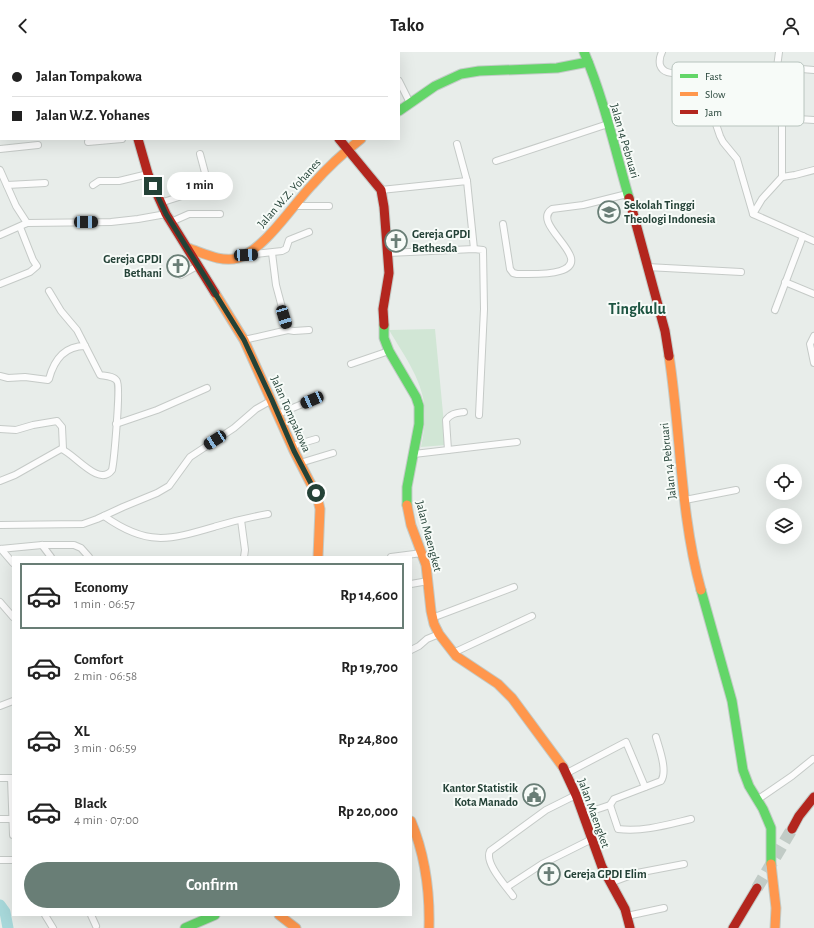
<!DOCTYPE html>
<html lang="en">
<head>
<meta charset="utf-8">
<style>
  body { margin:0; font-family:"Alegreya Sans",sans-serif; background:#f6f6f6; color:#222; height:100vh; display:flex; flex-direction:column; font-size:15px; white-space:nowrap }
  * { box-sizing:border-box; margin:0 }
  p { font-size:13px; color:#767676 }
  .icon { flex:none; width:22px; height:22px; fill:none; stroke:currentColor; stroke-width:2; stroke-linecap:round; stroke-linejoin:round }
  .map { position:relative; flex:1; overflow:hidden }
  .sheet { position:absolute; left:12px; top:504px; width:400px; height:360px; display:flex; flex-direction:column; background:#fff; border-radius:0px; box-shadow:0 4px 16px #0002 }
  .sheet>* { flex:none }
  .banner { position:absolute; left:0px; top:0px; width:400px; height:88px; box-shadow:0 4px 16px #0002; display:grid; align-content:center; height:88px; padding:0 12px; background:#fff }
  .buttons { position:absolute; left:766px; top:412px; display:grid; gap:8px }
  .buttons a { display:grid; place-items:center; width:36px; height:36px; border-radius:50%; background:#fff; box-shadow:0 4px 16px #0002; font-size:20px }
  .end { position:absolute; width:18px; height:18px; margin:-9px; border:5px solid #244237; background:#fff; box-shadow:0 0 0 2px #fff }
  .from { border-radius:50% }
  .bubble { position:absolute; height:28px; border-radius:14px; background:#fff; box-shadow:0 4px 16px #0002; font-size:13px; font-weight:700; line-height:28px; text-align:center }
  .car { position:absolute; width:12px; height:24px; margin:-12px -6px; border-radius:5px; box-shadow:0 0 3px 1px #0007; background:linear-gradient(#222 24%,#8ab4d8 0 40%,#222 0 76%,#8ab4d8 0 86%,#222 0) }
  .banner b { display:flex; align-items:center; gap:14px; height:38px; font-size:15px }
  .banner b+b { border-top:1px solid #e0e0e0 }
  .banner i { width:10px; height:10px; background:#222 }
  ul { padding:7px 0 0; list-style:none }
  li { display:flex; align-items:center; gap:12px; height:66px; margin:0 8px 6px; padding:0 4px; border:2px solid transparent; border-radius:0px }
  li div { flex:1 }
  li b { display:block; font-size:15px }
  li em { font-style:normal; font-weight:700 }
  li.current { border-color:#697e76 }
  li>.icon { width:36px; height:36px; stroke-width:1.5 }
  .primary-button { display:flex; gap:8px; margin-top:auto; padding:8px 12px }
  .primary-button a { flex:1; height:46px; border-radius:24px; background:#697e76; color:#fff; font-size:16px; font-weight:700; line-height:46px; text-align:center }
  header { display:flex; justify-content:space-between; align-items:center; height:52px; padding:0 12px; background:#fff; font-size:18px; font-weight:700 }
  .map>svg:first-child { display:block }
</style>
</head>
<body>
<header><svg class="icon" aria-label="back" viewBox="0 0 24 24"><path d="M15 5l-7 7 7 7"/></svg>Tako<svg class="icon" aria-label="person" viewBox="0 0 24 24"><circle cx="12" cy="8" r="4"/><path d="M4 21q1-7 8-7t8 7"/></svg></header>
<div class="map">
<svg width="814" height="876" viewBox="0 0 814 876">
  <rect width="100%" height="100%" fill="#e8edea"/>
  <path fill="#d1e6d5" d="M435 277 446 393 421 395C423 384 425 374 425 363 425 331 405 305 389 278Z"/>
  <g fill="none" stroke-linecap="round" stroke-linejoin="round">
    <path stroke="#a8d9db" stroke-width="11" d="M0 853 5 860 8 876"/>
    <path stroke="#c1cbc6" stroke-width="12" stroke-dasharray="12 6" stroke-linecap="butt" d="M757 836 792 777"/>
    <g stroke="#c5cac7" stroke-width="8">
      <g id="street">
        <path d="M385 0V1"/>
        <path d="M662 0C660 4 659 8 660 13 665 28 690 16 701 28L720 84 723 90 737 107 753 162 814 189"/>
        <path d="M0 9H1"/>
        <path d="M777 15 779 0"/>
        <path d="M399 29 410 51"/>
        <path d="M0 58H1"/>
        <path d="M782 66 814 68"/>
        <path d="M88 90 122 87"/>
        <path d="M457 92 467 129"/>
        <path d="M0 97 38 93"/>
        <path d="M496 109 608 72"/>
        <path d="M0 118 16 154 27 171"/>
        <path d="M782 125 795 123 814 118"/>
        <path d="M7 133 45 131"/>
        <path d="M93 133 99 129H119L148 122"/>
        <path d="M381 138 467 129 474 197"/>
        <path d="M160 151 207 136 208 132 200 102"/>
        <path d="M293 154H329"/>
        <path d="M753 162 762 147 782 125V66L780 38 777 15 814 18"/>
        <path d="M171 170 189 162H220"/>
        <path d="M503 172 510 217 513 221 517 222C531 222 547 223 560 219 597 208 529 172 552 157L583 153 627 142"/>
        <path d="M0 183 27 171 111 170 138 167 166 162"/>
        <path d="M272 201 276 233 288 278 294 279 309 278"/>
        <path d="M388 201 474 197 483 198 484 257 479 363"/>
        <path d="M246 203 282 199 286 197 289 188 309 180"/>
        <path d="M647 215 741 220"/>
        <path d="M181 223 199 213"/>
        <path d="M785 230 814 242"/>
        <path d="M0 232 30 220 37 214 33 208 20 175"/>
        <path d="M775 258 803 184"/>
        <path d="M814 284 810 292 814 311"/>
        <path d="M244 288 288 278"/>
        <path d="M351 312 389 299"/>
        <path d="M0 324 8 326 25 325 48 328 49 327C54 308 64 294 85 294"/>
        <path d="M278 362 312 348"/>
        <path d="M116 372 157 358 207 336"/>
        <path d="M0 377 16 378 33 373 57 369 62 375 63 397"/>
        <path d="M292 394 316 387"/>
        <path d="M448 398 446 368C451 361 457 361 464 360"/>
        <path d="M414 402 517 390"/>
        <path d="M300 411 333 401"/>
        <path d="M0 429 15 423 61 397C74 401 99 436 112 418 114 409 121 333 117 329 114 324 106 324 100 323L77 278 61 259 49 239"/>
        <path d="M685 448 736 438"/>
        <path d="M104 464C148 495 169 488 217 474 234 469 251 465 268 462"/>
        <path d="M241 468 245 498 244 505"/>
        <path d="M0 473 83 472 97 467 123 455 157 441 169 434 190 405 234 376 256 357 272 348"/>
        <path d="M42 493 51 505"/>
        <path d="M0 497 42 493H74L81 496 89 505"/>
        <path d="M1 497 13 511"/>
        <path d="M391 505 422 501"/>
        <path d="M411 532 428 529"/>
        <path d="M0 550 13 565"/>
        <path d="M432 566 514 535"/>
        <path d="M411 598 419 594 427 587 439 582"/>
        <path d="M453 601 532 564"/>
        <path d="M0 654 13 649"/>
        <path d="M567 721 626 690 645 735"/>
        <path d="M0 726H13"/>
        <path d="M11 726 13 783"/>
        <path d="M757 748 792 724 813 707"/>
        <path d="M610 753 618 777C643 780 666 773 691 767"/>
        <path d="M583 762 610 753 614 747 661 729C668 719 659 696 656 685"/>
        <path d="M0 767H13"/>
        <path d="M0 808H13"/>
        <path d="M610 831 637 821 684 812"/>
        <path d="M507 835 542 812 592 787"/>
        <path d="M513 844C506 834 484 811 490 799L546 758 576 743"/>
        <path d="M45 863 53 876"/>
        <path d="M91 863 96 874"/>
        <path d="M627 864 664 856"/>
      </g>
    </g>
    <g stroke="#c3cbc7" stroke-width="11">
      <g id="fast">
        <path d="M274 0 275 1"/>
        <path d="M584 0C604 47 615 98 629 146"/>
        <path d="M399 59 435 34 461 22 479 19 557 16 588 10"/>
        <path d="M384 273V286L389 299 416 345 419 354V372L407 435V453"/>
        <path d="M701 538 732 649 743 718 749 734 763 757 771 776V812"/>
        <path d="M185 876 215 863"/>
      </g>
    </g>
    <g stroke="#c3cbc7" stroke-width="11">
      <g id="slow">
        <path d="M117 0 118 1"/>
        <path d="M188 196C203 201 222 211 238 206 264 198 293 153 312 133 327 116 343 101 361 87"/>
        <path d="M215 241 244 288 294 399 317 444 320 457 318 505"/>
        <path d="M669 304C681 382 680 462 701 538"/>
        <path d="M407 453 411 473 426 513 431 559 434 572 439 582 456 604 498 632 512 646 563 715"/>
        <path d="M411 769C425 803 430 839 429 876"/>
        <path d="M771 812 776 856 775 876"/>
        <path d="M279 863 296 876"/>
      </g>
    </g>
    <g stroke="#c3cbc7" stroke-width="11">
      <g id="jam">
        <path d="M138 87 148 122 166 162 215 241"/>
        <path d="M339 87 381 138 384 155 389 221 383 257 384 273"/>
        <path d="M629 146 665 279 669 304"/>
        <path d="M563 715 576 743 602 815 625 857 630 876"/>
        <path d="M792 777 799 764 814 745"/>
        <path d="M733 876 757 836"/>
      </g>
    </g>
    <use href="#street" stroke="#fcfcfc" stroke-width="6"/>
    <use href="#fast" stroke="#63d668" stroke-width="9"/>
    <use href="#slow" stroke="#ff974d" stroke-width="9"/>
    <use href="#jam" stroke="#b3261e" stroke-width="9"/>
  </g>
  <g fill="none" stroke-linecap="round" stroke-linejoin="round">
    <path stroke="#244237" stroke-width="5" d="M153 134 166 162 244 288 272 348 294 399 316 441"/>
  </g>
  <defs>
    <g id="university-ring" transform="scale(1.15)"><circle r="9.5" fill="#f7fbf8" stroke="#697e76" stroke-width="1.5"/><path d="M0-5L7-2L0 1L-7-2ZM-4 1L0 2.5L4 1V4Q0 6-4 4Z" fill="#697e76"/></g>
    <g id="church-ring" transform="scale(1.15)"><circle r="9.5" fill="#f7fbf8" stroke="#697e76" stroke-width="1.5"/><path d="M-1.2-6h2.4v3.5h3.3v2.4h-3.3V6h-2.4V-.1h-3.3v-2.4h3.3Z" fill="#697e76"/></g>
    <g id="civic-ring" transform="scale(1.15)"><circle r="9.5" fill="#f7fbf8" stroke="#697e76" stroke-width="1.5"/><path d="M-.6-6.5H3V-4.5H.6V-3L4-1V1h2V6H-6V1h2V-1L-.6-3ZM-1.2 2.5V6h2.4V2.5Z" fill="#697e76"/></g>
  </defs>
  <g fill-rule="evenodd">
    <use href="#university-ring" x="609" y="160"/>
    <use href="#church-ring" x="396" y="189"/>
    <use href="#church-ring" x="178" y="214"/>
    <use href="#civic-ring" x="534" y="743"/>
    <use href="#church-ring" x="549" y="822"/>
  </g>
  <g text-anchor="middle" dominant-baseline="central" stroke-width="4" stroke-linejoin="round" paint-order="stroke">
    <g font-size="12" fill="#244237" stroke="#f7fbf8">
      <text transform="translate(625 89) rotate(74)">Jalan 14 Pebruari</text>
      <text transform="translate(289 141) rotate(-48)">Jalan W.Z. Yohanes</text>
      <text transform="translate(291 362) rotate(66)">Jalan Tompakowa</text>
      <text transform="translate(668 409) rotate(-96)">Jalan 14 Pebruari</text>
      <text transform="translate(429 484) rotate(75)">Jalan Maengket</text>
      <text transform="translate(594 761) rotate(70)">Jalan Maengket</text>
    </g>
    <g font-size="12" font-weight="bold" fill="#244237" stroke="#f7fbf8" text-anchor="start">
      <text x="624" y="153">Sekolah Tinggi<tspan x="624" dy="14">Theologi Indonesia</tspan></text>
      <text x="412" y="182">Gereja GPDI<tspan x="412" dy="14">Bethesda</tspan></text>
      <text x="162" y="207" text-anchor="end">Gereja GPDI<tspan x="162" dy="14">Bethani</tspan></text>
      <text x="518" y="736" text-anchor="end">Kantor Statistik<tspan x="518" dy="14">Kota Manado</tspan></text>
      <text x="564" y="822">Gereja GPDI Elim</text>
    </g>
    <g font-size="16" font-weight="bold" fill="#1e5542" stroke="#f7fbf8">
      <text x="637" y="257">Tingkulu</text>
    </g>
  </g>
  <rect x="672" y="10" width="132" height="64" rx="6" fill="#f7fbf8" stroke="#b8c4be" stroke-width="1"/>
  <rect x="680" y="22" width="18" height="4" fill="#63d668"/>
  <rect x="680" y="40" width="18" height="4" fill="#ff974d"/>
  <rect x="680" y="58" width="18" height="4" fill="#b3261e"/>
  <g font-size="11" fill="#244237">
    <text x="705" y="28">Fast</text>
    <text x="705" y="46">Slow</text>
    <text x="705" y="64">Jam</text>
  </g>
</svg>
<div class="buttons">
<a><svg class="icon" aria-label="locate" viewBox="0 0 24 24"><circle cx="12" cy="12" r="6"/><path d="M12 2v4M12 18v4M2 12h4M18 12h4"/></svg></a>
<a><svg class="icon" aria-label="layers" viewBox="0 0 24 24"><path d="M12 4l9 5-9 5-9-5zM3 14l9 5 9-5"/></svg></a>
</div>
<i class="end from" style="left:316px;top:441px"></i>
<i class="end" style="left:153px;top:134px"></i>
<div class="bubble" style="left:167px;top:120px;width:66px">1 min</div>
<i class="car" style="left:86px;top:170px;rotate:90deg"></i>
<i class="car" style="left:246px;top:203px;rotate:87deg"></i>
<i class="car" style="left:284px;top:265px;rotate:163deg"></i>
<i class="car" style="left:312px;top:348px;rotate:246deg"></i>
<i class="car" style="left:215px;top:388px;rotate:237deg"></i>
<div class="banner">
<b><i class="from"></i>Jalan Tompakowa</b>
<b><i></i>Jalan W.Z. Yohanes</b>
</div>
<section class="sheet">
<ul>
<li class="current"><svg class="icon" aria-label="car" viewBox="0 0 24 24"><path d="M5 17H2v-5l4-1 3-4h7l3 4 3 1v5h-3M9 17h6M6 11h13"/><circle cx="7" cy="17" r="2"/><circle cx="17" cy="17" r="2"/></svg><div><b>Economy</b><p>1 min · 06:57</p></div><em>Rp 14,600</em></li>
<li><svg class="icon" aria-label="car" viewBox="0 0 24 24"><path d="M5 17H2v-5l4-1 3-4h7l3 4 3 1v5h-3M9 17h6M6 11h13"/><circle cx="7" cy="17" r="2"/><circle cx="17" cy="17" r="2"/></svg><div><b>Comfort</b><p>2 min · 06:58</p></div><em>Rp 19,700</em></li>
<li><svg class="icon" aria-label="car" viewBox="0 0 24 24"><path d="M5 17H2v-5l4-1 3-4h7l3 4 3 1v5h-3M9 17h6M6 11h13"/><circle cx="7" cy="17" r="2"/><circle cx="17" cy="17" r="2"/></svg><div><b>XL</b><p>3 min · 06:59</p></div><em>Rp 24,800</em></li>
<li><svg class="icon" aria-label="car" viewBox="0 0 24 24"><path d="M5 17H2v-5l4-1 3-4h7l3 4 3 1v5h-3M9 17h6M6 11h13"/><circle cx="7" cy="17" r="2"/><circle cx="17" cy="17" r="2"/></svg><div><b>Black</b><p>4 min · 07:00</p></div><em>Rp 20,000</em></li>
</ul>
<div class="primary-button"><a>Confirm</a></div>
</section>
</div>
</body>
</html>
